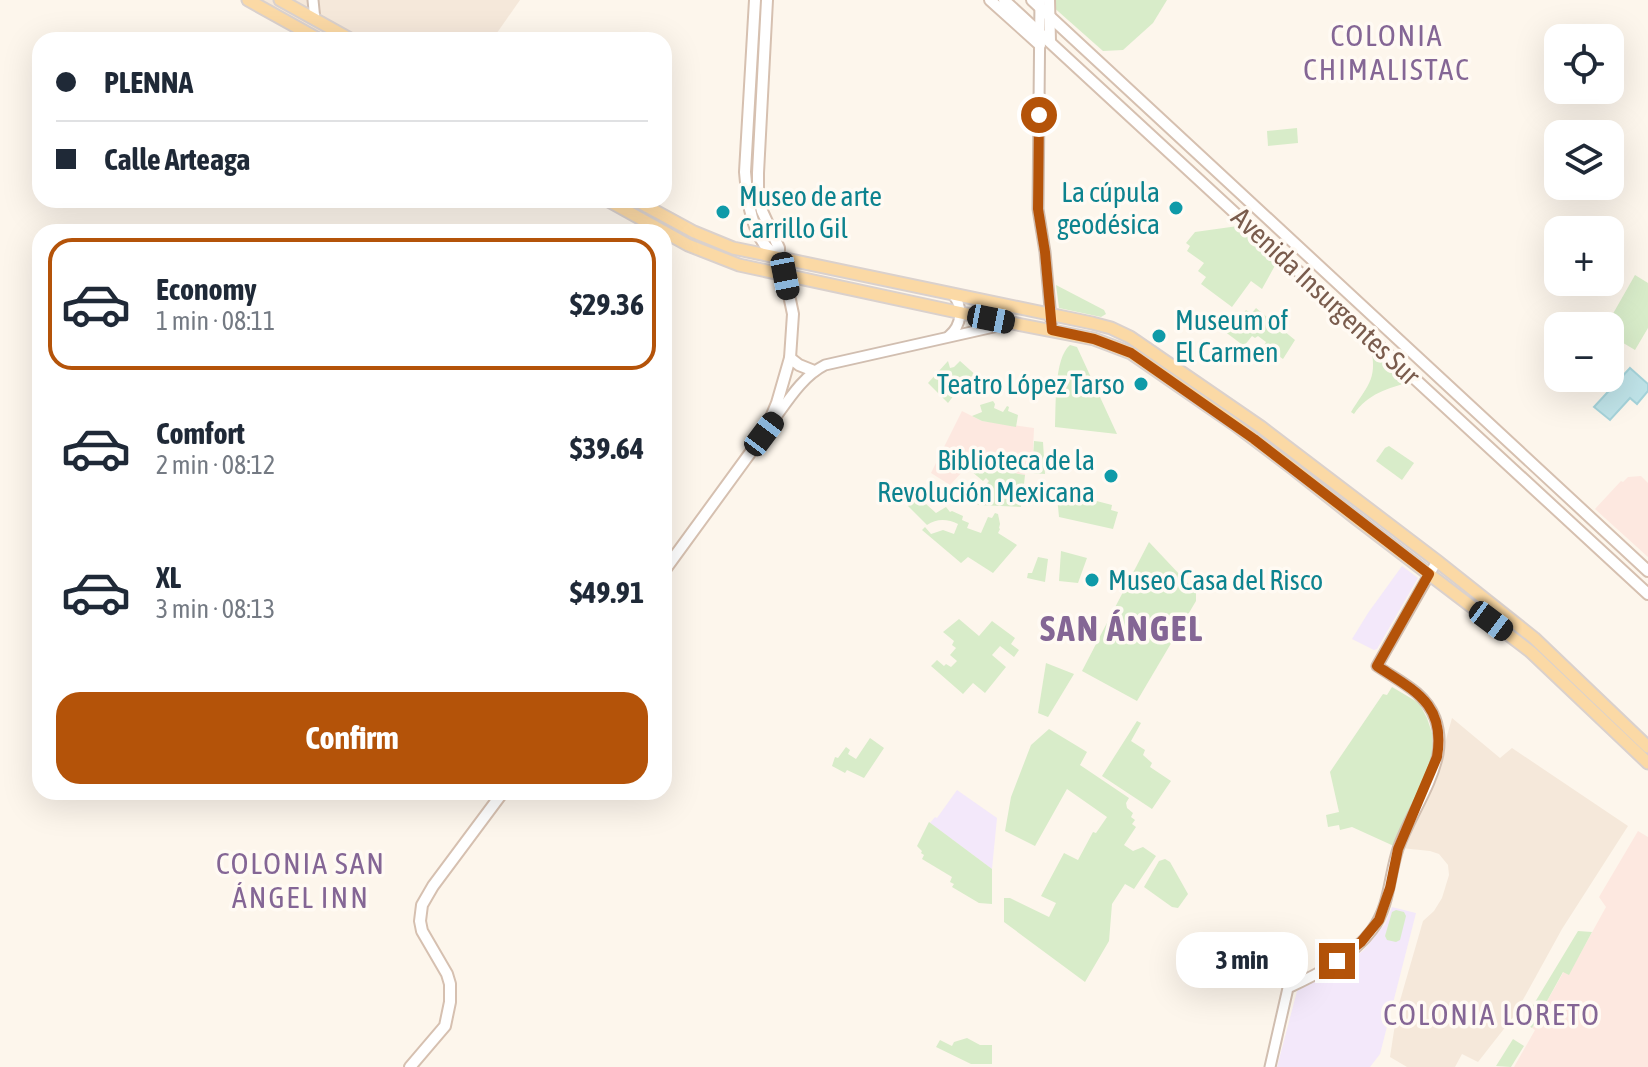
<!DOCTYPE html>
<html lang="en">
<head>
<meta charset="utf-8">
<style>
  body { margin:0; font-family:"Asap Condensed",sans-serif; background:#f6f6f7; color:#1f2937; height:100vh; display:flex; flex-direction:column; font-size:30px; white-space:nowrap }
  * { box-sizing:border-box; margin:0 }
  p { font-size:26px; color:#747a83 }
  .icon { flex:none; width:44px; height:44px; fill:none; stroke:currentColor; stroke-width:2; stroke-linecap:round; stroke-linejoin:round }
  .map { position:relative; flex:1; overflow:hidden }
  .drawer { position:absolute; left:32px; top:224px; width:640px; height:576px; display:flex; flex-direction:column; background:#fff; border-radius:24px; box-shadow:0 8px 32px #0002 }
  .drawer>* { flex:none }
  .top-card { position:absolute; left:32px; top:32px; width:640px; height:176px; border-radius:24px; box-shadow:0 8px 32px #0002; display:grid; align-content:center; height:176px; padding:0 24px; background:#fff }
  .fabs { position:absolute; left:1544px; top:24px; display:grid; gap:16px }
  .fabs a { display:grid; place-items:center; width:80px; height:80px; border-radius:16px; background:#fff; box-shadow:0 8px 32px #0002; font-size:40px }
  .end { position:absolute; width:36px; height:36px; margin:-18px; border:10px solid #b45309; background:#fff; box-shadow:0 0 0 4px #fff }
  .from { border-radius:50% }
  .bubble { position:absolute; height:56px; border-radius:24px; background:#fff; box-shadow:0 8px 32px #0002; font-size:26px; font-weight:700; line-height:56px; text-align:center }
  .car { position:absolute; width:24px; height:48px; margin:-24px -12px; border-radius:10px; box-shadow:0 0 6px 2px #0007; background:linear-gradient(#222 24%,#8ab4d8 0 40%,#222 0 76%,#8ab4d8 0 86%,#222 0) }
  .top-card b { display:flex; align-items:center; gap:28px; height:76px; font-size:30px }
  .top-card b+b { border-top:2px solid #e0e1e3 }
  .top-card i { width:20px; height:20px; background:#1f2937 }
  ul { padding:14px 0 0; list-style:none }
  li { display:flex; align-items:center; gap:24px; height:132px; margin:0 16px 12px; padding:0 8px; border:4px solid transparent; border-radius:24px }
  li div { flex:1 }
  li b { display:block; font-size:30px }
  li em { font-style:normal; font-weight:700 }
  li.on { border-color:#b45309 }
  li>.icon { width:72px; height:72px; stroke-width:1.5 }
  .button { display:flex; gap:16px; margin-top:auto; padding:16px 24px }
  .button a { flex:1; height:92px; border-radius:24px; background:#b45309; color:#fff; font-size:32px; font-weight:700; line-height:92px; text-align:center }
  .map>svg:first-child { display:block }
</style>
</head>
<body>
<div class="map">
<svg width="1648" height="1067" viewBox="0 0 1648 1067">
  <rect width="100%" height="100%" fill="#fdf6ec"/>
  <g fill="#f5e8da">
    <path d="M256 0H520L492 40H328Z"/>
    <path d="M1452 718 1500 758 1512 748 1628 826 1562 929 1514 1016 1478 1062 1462 1054 1455 1067H1407L1390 1057 1397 1011 1423 921 1434 911 1442 898 1449 875 1448 865 1439 854 1430 851 1401 848 1439 765Z"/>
  </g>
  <g fill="#fde8e0">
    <path d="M962 411 982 421 1034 428 1032 470H1026L1025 475 997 470 978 455 950 485 931 473Z"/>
    <path d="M1641 476 1648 483V557L1595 509 1621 481 1623 482 1628 477Z"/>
    <path d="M1638 831 1648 837V1067H1514L1535 1030 1532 1028 1564 971 1569 974 1606 907 1599 897Z"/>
  </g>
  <g fill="#f3e8fa">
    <path d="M1402 566 1418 578 1377 649 1374 650 1352 639 1368 613Z"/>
    <path d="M957 790 997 818 992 869 930 823 935 817 937 818Z"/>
    <path d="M1392 907 1416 913 1380 1054 1370 1067H1277L1297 991 1352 959 1364 950 1385 924Z"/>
  </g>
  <g fill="#d8ecc9">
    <path d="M1051 0H1167L1153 23 1123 50 1103 51 1051 5Z"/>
    <path d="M1297 128 1298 143 1268 146 1267 131Z"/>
    <path d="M1238 226 1277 262 1262 289 1251 281 1232 307 1201 284 1206 277 1198 271 1204 263 1187 251 1190 246 1186 243 1195 232Z"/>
    <path d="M1635 275 1648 283V328L1635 350 1610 335V326H1606Z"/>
    <path d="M1056 285 1104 310 1106 314 1101 317 1059 308Z"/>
    <path d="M1256 308 1295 340 1283 359 1264 346 1266 342 1258 336 1255 338 1252 336 1244 346 1224 331 1234 317 1235 318 1232 323 1243 331 1248 325 1237 317 1239 315 1242 316 1246 310 1251 314Z"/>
    <path d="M1070 345 1077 347 1117 434 1055 427C1056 406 1054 358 1070 345Z"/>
    <path d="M1374 346 1410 382C1389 388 1367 394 1354 414L1351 412C1366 387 1378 380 1371 349Z"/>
    <path d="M948 361 950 368 954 367 960 361 979 378 971 394 958 390 948 403 928 383Z"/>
    <path d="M993 401 995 404 994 408 1003 412 1007 406 1009 407 1008 411 1018 415 1016 427 982 421 972 416 982 412 980 405Z"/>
    <path d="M1034 441 1043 442 1045 474 1032 473Z"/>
    <path d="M1389 446 1414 463 1402 480 1376 461 1385 448Z"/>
    <path d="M978 455 997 470 1025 475 1024 484 1022 485 1021 507 978 505 975 499 989 481 986 478 983 481 971 471 978 463 974 460Z"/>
    <path d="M917 496 936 513 946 507 950 512 952 511 963 516 962 520 969 523 967 528 981 533 988 517 992 518 995 513 998 514 1000 524 999 528 1000 529 998 533 1017 545 993 573 968 557 961 563 922 530 925 527 931 534 943 530 954 534 958 524C948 519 937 518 927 525L908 506Z"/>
    <path d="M1057 496 1081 497 1112 505 1111 510 1118 512 1113 529 1059 517Z"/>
    <path d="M1149 542 1196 592V601L1137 701 1082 671Z"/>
    <path d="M1061 551 1087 558 1078 583 1059 581Z"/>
    <path d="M1038 557 1048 559 1045 582 1027 578 1028 573H1032Z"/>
    <path d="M959 619 979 636 992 621 1015 638 1011 644 1019 650 1014 657 1000 646 992 655 1006 667 985 693 973 683 963 694 931 666 937 660 944 666 946 664 951 667 957 661 950 655 956 648 952 645 954 641 943 632Z"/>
    <path d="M1046 663 1074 674 1048 717 1038 713Z"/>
    <path d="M1392 687 1419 703 1427 718 1432 733 1433 750 1431 766 1396 847 1352 827 1340 830 1339 825 1328 827 1326 815 1339 812 1330 772 1383 694 1387 695Z"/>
    <path d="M1137 721 1141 723 1131 741 1145 750 1143 755 1152 763 1150 767 1171 781 1152 809 1102 776Z"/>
    <path d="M1049 729 1087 752 1080 765 1129 798 1126 803 1127 808 1133 813 1131 817 1135 820 1132 824 1136 827 1124 845 1133 851 1143 847 1156 856 1134 889 1125 884 1112 904 1109 941 1085 982 1004 922V898H1010L1049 917 1056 903 1041 896 1064 853 1078 860 1093 832 1096 833 1107 817 1067 789 1035 846 1005 831 1011 797 1031 745Z"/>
    <path d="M870 738 884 748 864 778 847 770 845 773 832 766 835 757 838 758 846 747 850 750 848 754 856 759Z"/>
    <path d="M929 822 992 869V904L979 903 952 887 954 884 950 882 952 877 922 859 924 855 921 853 922 851 917 846Z"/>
    <path d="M1165 859 1170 862 1188 894 1178 908 1172 907 1144 887 1159 861Z"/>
    <path d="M1396 910 1404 912 1406 916 1400 940 1396 942 1387 940 1385 936 1392 912Z"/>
    <path d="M1578 931 1592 932 1569 975 1563 972 1532 1028 1523 1022Z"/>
    <path d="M967 1038 980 1045H992V1064H971L936 1047 940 1040 952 1046 954 1042Z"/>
    <path d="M1513 1039 1524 1046 1511 1067 1496 1066Z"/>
  </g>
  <path fill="#bfe3e8" stroke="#a5d3da" stroke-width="2" d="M1630 368 1648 384V391L1637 404 1630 398 1610 420 1594 407Z"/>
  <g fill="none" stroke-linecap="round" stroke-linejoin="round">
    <g stroke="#d1beb0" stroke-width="13">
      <g id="tertiary">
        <path d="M313 0 315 20"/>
        <path d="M1040 0 1038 209 1045 252 1052 330"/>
        <path d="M949 336C962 325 964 306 952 294"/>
        <path d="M770 425C786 404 801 377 825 365L1007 324"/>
        <path d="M1270 1067 1288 988C1318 974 1352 957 1372 930 1390 906 1389 876 1398 849 1409 817 1431 788 1438 754 1440 742 1439 729 1435 718 1425 692 1399 681 1377 666L1437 561"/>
      </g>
    </g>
    <g stroke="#d6c0b0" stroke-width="14">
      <g id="secondary">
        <path d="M755 0 745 172C747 196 750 224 764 244 768 249 774 254 779 258"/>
        <path d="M990 0 1040 45"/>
        <path d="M1004 0 1648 594"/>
        <path d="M1032 0 1648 571"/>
        <path d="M1049 0 1050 41"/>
        <path d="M790 358 799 365 814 371"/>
        <path d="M664 571 764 434 777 403 790 358 793 314 785 276 779 258V248L762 211 758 194V173L767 0"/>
        <path d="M410 1067 445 1026 450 1002V984L447 974 422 931 420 921 422 905 433 886 503 792"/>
      </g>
    </g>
    <g stroke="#dad1cd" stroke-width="15">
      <g id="primary">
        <path d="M248 0 320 40"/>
        <path d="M280 0 352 40"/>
        <path d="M607 200 688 245 739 265 971 315 1094 339 1131 353 1234 424 1295 470 1353 516 1531 652 1648 763"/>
        <path d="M635 200 694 232 733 248 1092 323 1111 328 1130 337 1261 427 1437 561 1534 638 1648 747"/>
      </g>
    </g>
    <use href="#tertiary" stroke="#fff" stroke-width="9"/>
    <use href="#secondary" stroke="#fff" stroke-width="10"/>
    <use href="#primary" stroke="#fbd9a5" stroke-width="11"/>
  </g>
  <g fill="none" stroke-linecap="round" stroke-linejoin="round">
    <path stroke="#b45309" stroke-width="10" d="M1039 115 1038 209 1045 252 1052 330 1094 339 1131 353 1254 439 1429 574 1377 666C1415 691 1446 704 1437 757L1398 849 1390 888 1379 920 1361 942 1337 961"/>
  </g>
  <g fill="#0f9aa8" stroke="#fffaf3" stroke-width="3">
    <circle cx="1176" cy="208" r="8"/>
    <circle cx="723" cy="212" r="8"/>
    <circle cx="1159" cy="336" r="8"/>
    <circle cx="1141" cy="384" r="8"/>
    <circle cx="1111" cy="476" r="8"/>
    <circle cx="1092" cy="580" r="8"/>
  </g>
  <g text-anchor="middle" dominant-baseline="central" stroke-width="7" stroke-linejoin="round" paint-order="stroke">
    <g font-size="28" fill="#0d838f" stroke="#fffaf3" text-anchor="end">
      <text x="1160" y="192">La cúpula<tspan x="1160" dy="32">geodésica</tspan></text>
      <text x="739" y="196" text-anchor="start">Museo de arte<tspan x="739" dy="32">Carrillo Gil</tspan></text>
      <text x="1175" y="320" text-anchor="start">Museum of<tspan x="1175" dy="32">El Carmen</tspan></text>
      <text x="1125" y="384">Teatro López Tarso</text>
      <text x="1095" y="460">Biblioteca de la<tspan x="1095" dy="32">Revolución Mexicana</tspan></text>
      <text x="1108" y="580" text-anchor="start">Museo Casa del Risco</text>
    </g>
    <g font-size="28" fill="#7a5c4d" stroke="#fffaf3">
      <text transform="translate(1326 296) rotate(43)">Avenida Insurgentes Sur</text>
    </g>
    <g font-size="30" letter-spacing="2" fill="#846695" stroke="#fffaf3">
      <text x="1387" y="35">COLONIA<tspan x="1387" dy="34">CHIMALISTAC</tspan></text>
      <text x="301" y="863">COLONIA SAN<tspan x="301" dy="34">ÁNGEL INN</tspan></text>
      <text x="1492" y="1014">COLONIA LORETO</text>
    </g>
    <g font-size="36" font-weight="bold" letter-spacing="2" fill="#846695" stroke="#fffaf3">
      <text x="1122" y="628">SAN ÁNGEL</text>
    </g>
  </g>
</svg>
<div class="fabs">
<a><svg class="icon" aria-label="locate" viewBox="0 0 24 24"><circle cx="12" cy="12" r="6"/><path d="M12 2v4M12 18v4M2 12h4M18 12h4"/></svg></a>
<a><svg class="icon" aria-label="layers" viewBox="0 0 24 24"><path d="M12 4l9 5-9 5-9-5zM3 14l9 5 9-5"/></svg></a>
<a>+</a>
<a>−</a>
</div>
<i class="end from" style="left:1039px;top:115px"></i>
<i class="end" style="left:1337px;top:961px"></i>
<div class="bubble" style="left:1176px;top:932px;width:132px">3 min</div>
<i class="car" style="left:785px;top:276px;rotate:169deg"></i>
<i class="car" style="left:991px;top:319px;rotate:101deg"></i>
<i class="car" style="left:764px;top:434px;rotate:37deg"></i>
<i class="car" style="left:1491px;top:621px;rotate:127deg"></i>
<div class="top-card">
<b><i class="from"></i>PLENNA</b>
<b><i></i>Calle Arteaga</b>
</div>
<section class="drawer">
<ul>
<li class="on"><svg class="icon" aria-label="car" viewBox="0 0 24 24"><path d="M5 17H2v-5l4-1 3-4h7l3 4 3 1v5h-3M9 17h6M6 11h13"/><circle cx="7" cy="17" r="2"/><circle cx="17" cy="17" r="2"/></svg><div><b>Economy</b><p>1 min · 08:11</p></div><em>$29.36</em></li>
<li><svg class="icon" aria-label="car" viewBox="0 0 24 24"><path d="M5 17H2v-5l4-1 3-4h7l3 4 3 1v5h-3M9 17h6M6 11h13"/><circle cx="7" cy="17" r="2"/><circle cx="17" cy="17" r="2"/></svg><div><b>Comfort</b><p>2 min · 08:12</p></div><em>$39.64</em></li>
<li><svg class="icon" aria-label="car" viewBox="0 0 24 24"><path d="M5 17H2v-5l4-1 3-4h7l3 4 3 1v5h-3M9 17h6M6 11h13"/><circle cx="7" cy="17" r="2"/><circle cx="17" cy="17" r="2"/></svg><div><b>XL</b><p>3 min · 08:13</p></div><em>$49.91</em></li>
</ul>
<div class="button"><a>Confirm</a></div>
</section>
</div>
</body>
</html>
